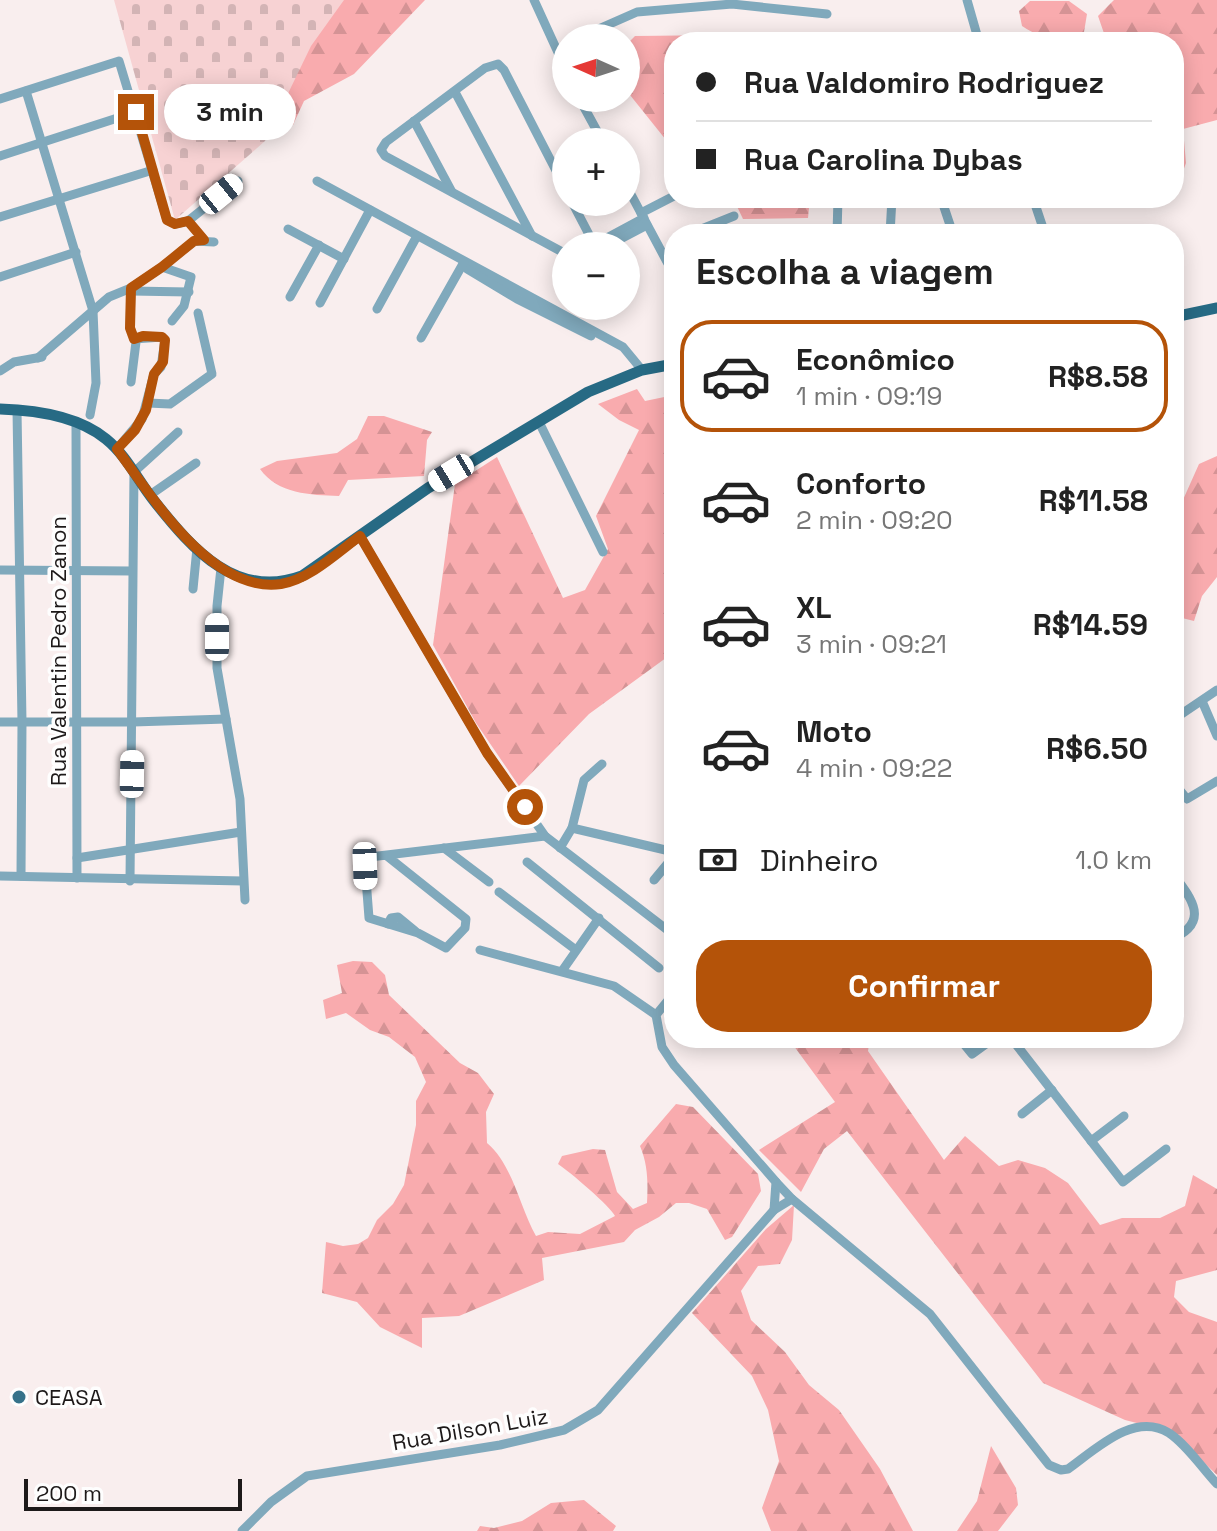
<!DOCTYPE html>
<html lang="pt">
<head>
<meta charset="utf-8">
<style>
  body { margin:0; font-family:"Space Grotesk",sans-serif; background:#f6f6f6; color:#222; height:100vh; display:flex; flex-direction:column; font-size:30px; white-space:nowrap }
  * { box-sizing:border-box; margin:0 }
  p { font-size:26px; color:#767676 }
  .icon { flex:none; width:44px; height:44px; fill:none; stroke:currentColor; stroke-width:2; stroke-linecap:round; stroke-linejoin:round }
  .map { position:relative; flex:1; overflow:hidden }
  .panel { position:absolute; left:664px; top:224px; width:520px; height:824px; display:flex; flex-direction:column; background:#fff; border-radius:32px; box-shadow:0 4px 20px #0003 }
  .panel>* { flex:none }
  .banner { position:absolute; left:664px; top:32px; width:520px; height:176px; border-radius:32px; box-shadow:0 4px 20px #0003; display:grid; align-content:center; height:176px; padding:0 32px; background:#fff }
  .needle { width:52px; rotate:273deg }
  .controls { position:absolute; left:552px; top:24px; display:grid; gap:16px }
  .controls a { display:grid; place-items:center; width:88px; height:88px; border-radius:50%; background:#fff; box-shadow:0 4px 20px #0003; font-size:40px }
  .scale { position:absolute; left:24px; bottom:20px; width:218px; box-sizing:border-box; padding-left:8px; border:4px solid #1d1919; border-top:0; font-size:22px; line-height:28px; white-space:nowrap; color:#1d1919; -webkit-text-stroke:6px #fefefe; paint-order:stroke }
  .end { position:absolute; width:36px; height:36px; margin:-18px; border:10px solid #b45309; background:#fff; box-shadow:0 0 0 4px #fff }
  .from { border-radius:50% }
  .bubble { position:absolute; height:56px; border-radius:28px; background:#fff; box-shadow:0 4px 20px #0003; font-size:26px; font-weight:600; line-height:56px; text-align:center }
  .car { position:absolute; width:24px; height:48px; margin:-24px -12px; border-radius:10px; box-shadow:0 0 6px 2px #0007; background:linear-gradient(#fff 24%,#345 0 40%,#fff 0 76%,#345 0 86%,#fff 0) }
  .banner b { display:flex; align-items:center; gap:28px; height:76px; font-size:30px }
  .banner b+b { border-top:2px solid #e0e0e0 }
  .banner i { width:20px; height:20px; background:#222 }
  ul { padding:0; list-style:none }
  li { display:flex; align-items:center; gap:24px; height:112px; margin:0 16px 12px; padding:0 16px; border:4px solid transparent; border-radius:32px }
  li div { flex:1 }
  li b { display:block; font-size:30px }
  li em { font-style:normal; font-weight:600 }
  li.active { border-color:#b45309 }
  li>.icon { width:72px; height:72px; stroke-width:1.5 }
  h2 { padding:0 32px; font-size:36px; line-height:96px }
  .pay { display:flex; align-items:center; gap:20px; height:88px; padding:0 32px; font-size:30px }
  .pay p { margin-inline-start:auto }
  .button { display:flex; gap:16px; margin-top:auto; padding:16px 32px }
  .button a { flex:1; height:92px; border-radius:32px; background:#b45309; color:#fff; font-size:32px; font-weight:600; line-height:92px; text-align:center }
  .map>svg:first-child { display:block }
</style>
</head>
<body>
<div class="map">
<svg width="1217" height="1531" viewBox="0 0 1217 1531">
  <defs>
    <pattern id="forest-firs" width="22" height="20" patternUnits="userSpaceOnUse" patternTransform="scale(2)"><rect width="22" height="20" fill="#f9abae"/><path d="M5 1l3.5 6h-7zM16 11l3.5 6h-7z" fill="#d59395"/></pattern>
    <pattern id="cemetery-stones" width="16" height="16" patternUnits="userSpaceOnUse" patternTransform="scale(2)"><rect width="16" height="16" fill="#f7d2d3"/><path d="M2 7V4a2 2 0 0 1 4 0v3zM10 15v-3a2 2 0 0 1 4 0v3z" fill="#d3b4b5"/></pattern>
  </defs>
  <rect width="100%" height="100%" fill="#f9eeee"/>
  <g fill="url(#forest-firs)">
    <path d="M333 0H425L354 74 304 101 293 125 278 124 265 110Z"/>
    <path d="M1114 0H1217V120L1183 129 1186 163 1176 191 1174 192V42H1107L1098 16Z"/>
    <path d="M1030 1H1069L1087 14 1084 32C1062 44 1043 40 1022 26L1019 11Z"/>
    <path d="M725 35 765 42H674V150L626 90V45L635 36Z"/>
    <path d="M733 198H810L808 218 743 219Z"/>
    <path d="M637 389 645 401 674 395V656L670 655 589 714 519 786 476 723 433 645 455 484 497 457 563 598 585 590 608 549 596 516 639 430 619 420 598 404Z"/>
    <path d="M368 416H384L432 432 427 440 424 476 348 480 339 496C310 495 278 494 260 469L277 461 337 453 357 439Z"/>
    <path d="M1217 456V577L1202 596 1194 621 1174 616V520L1199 464Z"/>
    <path d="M353 961 372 962 385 975 389 995 460 1063 478 1073 494 1094 486 1112 487 1143C513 1165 520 1208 536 1236L548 1232 580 1234 615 1216C611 1207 569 1171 558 1164L562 1156 593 1149 605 1150 617 1192 633 1209 647 1203C648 1183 648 1165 640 1146L676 1104 693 1107 758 1174 761 1191 732 1237 725 1240 707 1209 689 1203H676L659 1217 635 1230 624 1242 542 1258 544 1280 459 1316 422 1318V1348L380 1327 357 1302 322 1293 326 1242 343 1246 358 1244 368 1238 377 1220 393 1204 404 1185 416 1125V1101L426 1082 415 1057 389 1037 370 1030 346 1013 326 1019 323 1000 342 993 337 965Z"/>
    <path d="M788 1038H870L868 1051 944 1160 965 1136 999 1166 1018 1160 1045 1168 1068 1183 1100 1225 1122 1218H1160L1185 1206 1193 1175 1217 1189V1270L1176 1281 1174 1297 1189 1312 1217 1322V1475L1172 1432 1125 1420 1043 1383 847 1131 824 1149 801 1192 759 1150 835 1102Z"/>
    <path d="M794 1205 792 1240 780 1264 758 1266 741 1291 751 1320 785 1352 809 1385 839 1410 880 1469 913 1531H771L762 1508 779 1461 768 1410 752 1376 692 1313 766 1229Z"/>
    <path d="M991 1446 1016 1488 1018 1505 998 1531H957L977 1501Z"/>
    <path d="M584 1500 616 1526 613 1531H477L480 1526 494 1528 522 1521 551 1503Z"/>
  </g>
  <path fill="url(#cemetery-stones)" d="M114 0H344L311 46 265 141 175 220Z"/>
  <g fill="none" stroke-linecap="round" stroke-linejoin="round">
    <g stroke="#80a9bc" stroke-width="9">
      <path d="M534 0 566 70"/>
      <path d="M967 0 979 42"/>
      <path d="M578 38 637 12 732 4 827 14"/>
      <path d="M26 91 93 311 96 383 90 415"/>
      <path d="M455 92 532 236"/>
      <path d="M579 98 603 142"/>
      <path d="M0 99 119 61 167 220 175 224 188 221 204 240"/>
      <path d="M414 121 452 192"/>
      <path d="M0 156 136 112"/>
      <path d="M317 181 623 347 642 370"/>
      <path d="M626 185 674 275"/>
      <path d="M566 190 504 70 498 64 485 68 386 142 381 150 385 156 566 254"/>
      <path d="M941 198 953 234"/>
      <path d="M1033 198 1045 234"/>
      <path d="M572 202 595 246"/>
      <path d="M641 213 674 196"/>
      <path d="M0 217 153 170"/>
      <path d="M188 221 238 181"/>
      <path d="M288 229 344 259"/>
      <path d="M700 234 699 230 734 216"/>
      <path d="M837 234 838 198"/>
      <path d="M890 234 892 198"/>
      <path d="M592 246 644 218"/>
      <path d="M607 246 647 225"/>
      <path d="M162 267 191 277 184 306 172 321"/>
      <path d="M467 269 517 299 591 336"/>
      <path d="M0 277 76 252"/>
      <path d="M131 291 189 292"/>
      <path d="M290 297 319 245"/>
      <path d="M320 303 370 210"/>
      <path d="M377 309 417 236"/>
      <path d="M421 338 464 262"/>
      <path d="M38 358 109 297 131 288 162 267 194 241 214 242"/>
      <path d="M0 371 14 362 42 357"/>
      <path d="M131 382 136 342 130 328 131 288"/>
      <path d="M148 403 170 404 212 374 198 313"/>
      <path d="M17 410 22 722 21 876"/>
      <path d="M539 422 603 552"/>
      <path d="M76 423 77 878"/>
      <path d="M117 449 142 419 154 374 161 367 165 340 162 337 134 339"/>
      <path d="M150 495 196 463"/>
      <path d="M360 536 487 753 545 836 674 935"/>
      <path d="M221 568 217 606V668L240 799 245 900"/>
      <path d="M0 570 132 571"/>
      <path d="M193 589 197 548"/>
      <path d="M1202 701 1217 736"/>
      <path d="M1174 719 1217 690"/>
      <path d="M0 722H133L226 719"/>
      <path d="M1174 783 1187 799 1217 781"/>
      <path d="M572 828 584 780 602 764"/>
      <path d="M444 848 489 882"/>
      <path d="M560 848 572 828 674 852"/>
      <path d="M387 856 466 919 465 928 446 948 418 933 369 918 365 866 370 857 545 836"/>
      <path d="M77 858 241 832"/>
      <path d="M527 862 659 968"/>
      <path d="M1174 875C1191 898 1210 921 1174 938"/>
      <path d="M0 876 243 881"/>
      <path d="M654 880 674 856"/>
      <path d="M130 881 134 472 178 432"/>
      <path d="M499 892 576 950"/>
      <path d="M388 924 391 918 398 917 415 931"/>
      <path d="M480 950 614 986 656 1015"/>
      <path d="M562 971 599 918"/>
      <path d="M674 993 656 1015 662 1047 674 1065 776 1182 774 1210"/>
      <path d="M959 1038 972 1054 994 1038"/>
      <path d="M1011 1038 1123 1182 1166 1149"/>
      <path d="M1022 1114 1052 1090"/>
      <path d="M1091 1141 1124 1116"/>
      <path d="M776 1182 792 1199 930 1314 1049 1465 1061 1470 1068 1469C1095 1450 1134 1411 1169 1433 1187 1445 1202 1468 1217 1484"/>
      <path d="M242 1531 271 1502 307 1476 500 1445 564 1430 598 1410 774 1210 792 1199"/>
    </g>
    <g stroke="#276a84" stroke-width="11">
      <path d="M1174 317 1217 308"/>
      <path d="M0 409C34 410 78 416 106 439 127 456 138 481 155 502 193 550 237 600 302 576L428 488 588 392 642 370 674 364"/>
    </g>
  </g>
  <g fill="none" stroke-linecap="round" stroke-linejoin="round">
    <path stroke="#b45309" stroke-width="10" d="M136 112 167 220 175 224 188 221 204 240 194 241 162 267 131 288 130 328 134 339 143 336 162 337 165 340 163 362 154 374 146 410 135 430 117 449C152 497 212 594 281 584 310 579 337 553 360 536L487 753 525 807"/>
  </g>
  <circle fill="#36728a" stroke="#fefefe" stroke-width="3" cx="19" cy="1397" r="8"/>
  <g text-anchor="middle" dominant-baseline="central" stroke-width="7" stroke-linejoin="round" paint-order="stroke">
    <g font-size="22" fill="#1d1919" stroke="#fefefe">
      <text transform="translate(58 651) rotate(-90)">Rua Valentin Pedro Zanon</text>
      <text transform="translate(470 1429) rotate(-10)">Rua Dilson Luiz</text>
    </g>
    <g font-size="22" fill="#1d1919" stroke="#fefefe" text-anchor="start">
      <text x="35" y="1397">CEASA</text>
    </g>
  </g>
</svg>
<div class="controls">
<a><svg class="needle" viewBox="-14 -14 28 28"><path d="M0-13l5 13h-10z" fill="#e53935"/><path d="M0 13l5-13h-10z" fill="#767676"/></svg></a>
<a>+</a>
<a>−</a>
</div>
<div class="scale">200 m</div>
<i class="end from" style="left:525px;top:807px"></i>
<i class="end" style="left:136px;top:112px"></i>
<div class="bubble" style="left:164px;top:84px;width:132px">3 min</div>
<i class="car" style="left:221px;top:194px;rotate:51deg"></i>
<i class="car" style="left:451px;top:473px;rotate:239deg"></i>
<i class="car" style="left:217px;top:637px;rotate:0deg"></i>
<i class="car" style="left:132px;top:774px;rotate:1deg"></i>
<i class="car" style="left:365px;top:866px;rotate:178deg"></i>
<div class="banner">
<b><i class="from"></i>Rua Valdomiro Rodriguez</b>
<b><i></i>Rua Carolina Dybas</b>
</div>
<section class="panel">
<h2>Escolha a viagem</h2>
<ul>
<li class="active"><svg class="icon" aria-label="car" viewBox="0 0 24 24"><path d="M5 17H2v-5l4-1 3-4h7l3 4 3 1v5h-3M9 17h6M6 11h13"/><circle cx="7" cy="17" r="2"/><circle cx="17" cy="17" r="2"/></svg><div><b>Econômico</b><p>1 min · 09:19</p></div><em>R$8.58</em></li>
<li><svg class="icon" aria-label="car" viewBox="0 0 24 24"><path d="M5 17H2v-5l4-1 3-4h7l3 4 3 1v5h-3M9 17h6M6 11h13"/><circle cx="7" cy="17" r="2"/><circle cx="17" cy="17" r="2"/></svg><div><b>Conforto</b><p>2 min · 09:20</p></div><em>R$11.58</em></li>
<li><svg class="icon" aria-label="car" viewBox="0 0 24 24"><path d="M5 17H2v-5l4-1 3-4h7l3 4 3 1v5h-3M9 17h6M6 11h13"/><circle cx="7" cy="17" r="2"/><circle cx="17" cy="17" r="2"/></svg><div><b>XL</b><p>3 min · 09:21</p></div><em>R$14.59</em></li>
<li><svg class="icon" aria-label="car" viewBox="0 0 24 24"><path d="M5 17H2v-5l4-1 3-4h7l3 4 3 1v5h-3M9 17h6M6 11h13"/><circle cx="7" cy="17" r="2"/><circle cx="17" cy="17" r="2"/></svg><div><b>Moto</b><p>4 min · 09:22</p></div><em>R$6.50</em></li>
</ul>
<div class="pay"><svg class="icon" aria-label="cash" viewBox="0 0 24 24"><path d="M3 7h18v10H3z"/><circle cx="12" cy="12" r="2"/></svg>Dinheiro<p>1.0 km</p></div>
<div class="button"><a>Confirmar</a></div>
</section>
</div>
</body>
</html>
